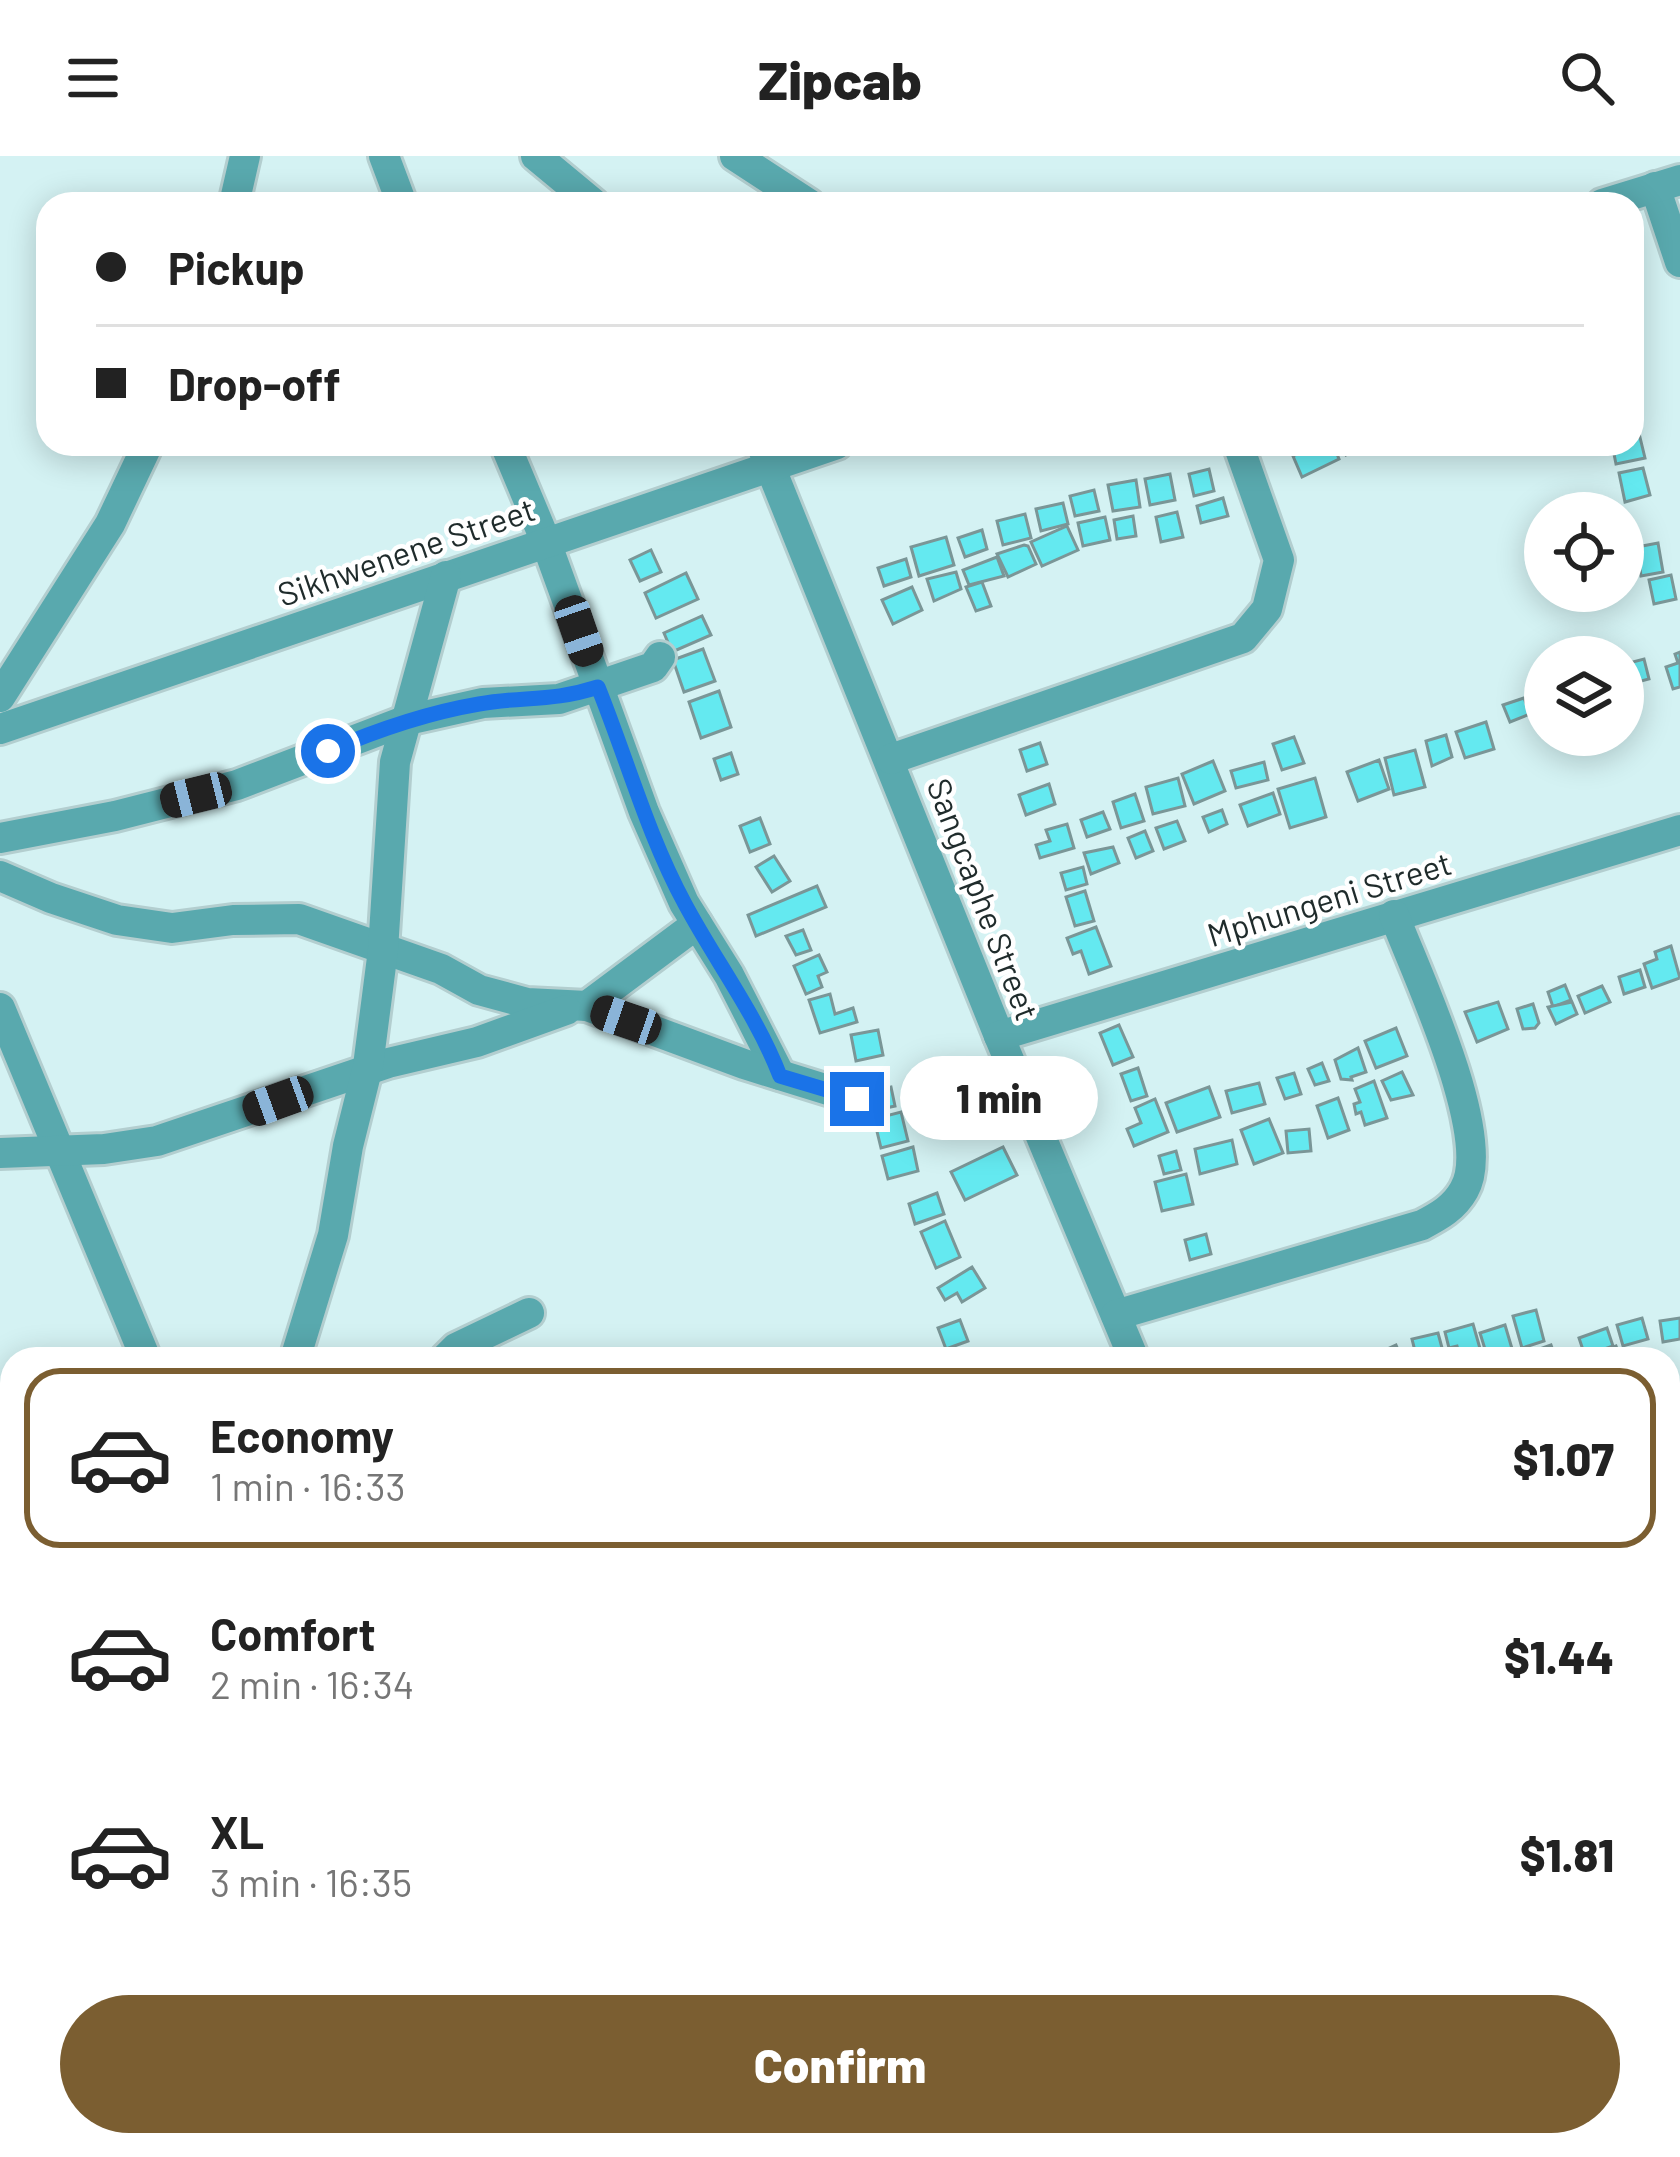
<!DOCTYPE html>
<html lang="en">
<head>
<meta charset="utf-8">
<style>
  body { margin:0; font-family:Barlow,sans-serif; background:#f2f2f2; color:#222; height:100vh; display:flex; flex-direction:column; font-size:45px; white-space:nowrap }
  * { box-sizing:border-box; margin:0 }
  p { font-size:39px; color:#767676 }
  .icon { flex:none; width:66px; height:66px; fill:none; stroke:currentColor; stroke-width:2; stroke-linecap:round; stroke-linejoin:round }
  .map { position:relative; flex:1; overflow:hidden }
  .side { position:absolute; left:0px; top:1191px; width:1680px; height:810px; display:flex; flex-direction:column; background:#fff; border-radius:36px 36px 0 0; box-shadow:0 6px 30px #0003 }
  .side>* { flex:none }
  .banner { position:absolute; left:36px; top:36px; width:1608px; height:264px; border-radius:36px; box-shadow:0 6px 30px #0003; display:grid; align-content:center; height:264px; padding:0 60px; background:#fff }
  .fabs { position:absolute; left:1524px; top:336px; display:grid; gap:24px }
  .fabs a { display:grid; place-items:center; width:120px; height:120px; border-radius:50%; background:#fff; box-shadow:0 6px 30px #0003; font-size:60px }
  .end { position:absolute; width:54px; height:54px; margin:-27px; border:15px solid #1a73e8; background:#fff; box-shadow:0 0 0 6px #fff }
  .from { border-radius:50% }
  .bubble { position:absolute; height:84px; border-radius:42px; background:#fff; box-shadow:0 6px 30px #0003; font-size:39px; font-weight:800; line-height:84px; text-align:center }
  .car { position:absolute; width:36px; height:72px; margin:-36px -18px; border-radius:15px; box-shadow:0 0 9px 3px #0007; background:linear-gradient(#222 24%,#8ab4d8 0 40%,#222 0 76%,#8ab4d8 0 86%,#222 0) }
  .banner b { display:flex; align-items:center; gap:42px; height:114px; font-size:45px }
  .banner b+b { border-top:3px solid #e0e0e0 }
  .banner i { width:30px; height:30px; background:#222 }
  ul { padding:21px 0 0; list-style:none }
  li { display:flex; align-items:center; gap:36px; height:180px; margin:0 24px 18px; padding:0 36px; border:6px solid transparent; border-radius:36px }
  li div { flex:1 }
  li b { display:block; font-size:45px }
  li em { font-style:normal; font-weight:800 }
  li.selected { border-color:#7b5e31 }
  li>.icon { width:108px; height:108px; stroke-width:1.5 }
  .button { display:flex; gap:24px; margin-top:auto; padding:24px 60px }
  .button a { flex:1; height:138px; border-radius:72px; background:#7b5e31; color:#fff; font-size:48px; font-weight:800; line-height:138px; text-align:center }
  header { display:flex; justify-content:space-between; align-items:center; height:156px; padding:0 60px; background:#fff; font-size:54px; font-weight:800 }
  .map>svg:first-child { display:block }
</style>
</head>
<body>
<header><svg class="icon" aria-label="menu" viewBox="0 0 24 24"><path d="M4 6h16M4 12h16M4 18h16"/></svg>Zipcab<svg class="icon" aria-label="search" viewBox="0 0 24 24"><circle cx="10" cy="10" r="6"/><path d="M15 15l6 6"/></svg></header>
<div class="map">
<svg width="1680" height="2001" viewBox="0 0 1680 2001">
  <rect width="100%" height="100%" fill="#d4f2f3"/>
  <g fill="#64e9f0" stroke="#7a9697" stroke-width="3">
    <path d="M1637 269 1645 302 1616 308 1612 288H1632V270Z"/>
    <path d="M1320 288H1333L1339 303 1302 321 1293 300Z"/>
    <path d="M1342 288H1368L1346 299Z"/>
    <path d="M1643 312 1650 339 1625 346 1619 317Z"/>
    <path d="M1209 313 1214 335 1194 340 1189 318Z"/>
    <path d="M1170 318 1175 344 1150 349 1145 323Z"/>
    <path d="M1136 324 1140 351 1113 355 1108 329Z"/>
    <path d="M1094 334 1099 355 1075 360 1070 340Z"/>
    <path d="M1223 342 1228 360 1201 367 1197 350Z"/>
    <path d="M1063 347 1068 368 1041 375 1036 353Z"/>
    <path d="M1177 356 1183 381 1161 386 1156 361Z"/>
    <path d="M1025 358 1031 382 1003 389 997 365Z"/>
    <path d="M1133 360 1136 380 1117 383 1114 364Z"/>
    <path d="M1105 361 1110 384 1083 390 1078 367Z"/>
    <path d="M1067 370 1078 394 1042 410 1031 386Z"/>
    <path d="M982 374 987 393 965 401 958 382Z"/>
    <path d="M946 381 954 409 919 420 911 391Z"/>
    <path d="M1658 387 1663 416 1641 420 1637 391Z"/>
    <path d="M1024 389 1028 390 1036 408 1008 421 997 398Z"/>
    <path d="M651 394 661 416 640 425 630 404Z"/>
    <path d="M997 401 1004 420 969 429 963 414Z"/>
    <path d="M906 403 911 421 884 430 878 412Z"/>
    <path d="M956 416 961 433 934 445 927 423Z"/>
    <path d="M686 417 698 443 656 462 645 437Z"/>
    <path d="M1671 419 1676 443 1654 448 1649 424Z"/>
    <path d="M982 426 991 450 976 455 966 431Z"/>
    <path d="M912 431 922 454 893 468 882 444Z"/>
    <path d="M702 460 711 479 672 496 664 477Z"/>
    <path d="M703 493 715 525 684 536 673 504Z"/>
    <path d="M1680 496V531L1673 533 1666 511 1678 507 1675 498Z"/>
    <path d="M1644 503 1649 523 1630 528 1625 508Z"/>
    <path d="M1545 534V568L1542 569 1535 537Z"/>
    <path d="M719 535 731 571 701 582 689 546Z"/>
    <path d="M1524 542 1530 558 1510 566 1503 549Z"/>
    <path d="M1486 566 1494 593 1465 602 1456 576Z"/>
    <path d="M1446 579 1452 601 1432 610 1426 585Z"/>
    <path d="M1294 581 1304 607 1282 614 1273 588Z"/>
    <path d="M1040 587 1047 608 1027 615 1020 594Z"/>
    <path d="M1415 594 1425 631 1394 639 1385 602Z"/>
    <path d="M731 597 738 618 721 624 714 603Z"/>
    <path d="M1379 604 1389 633 1358 645 1347 616Z"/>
    <path d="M1213 605 1225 635 1194 648 1182 618Z"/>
    <path d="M1264 606 1268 624 1236 632 1231 615Z"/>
    <path d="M1178 622 1185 650 1153 658 1146 631Z"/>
    <path d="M1315 622 1326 661 1290 672 1278 633Z"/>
    <path d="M1049 628 1055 648 1026 659 1019 639Z"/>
    <path d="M1273 637 1280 658 1248 670 1240 649Z"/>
    <path d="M1135 638 1144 665 1121 672 1113 646Z"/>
    <path d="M1222 654 1227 668 1209 676 1203 661Z"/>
    <path d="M1103 656 1110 673 1087 681 1081 664Z"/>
    <path d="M760 662 770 688 750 696 740 670Z"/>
    <path d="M1177 665 1185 685 1164 693 1156 672Z"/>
    <path d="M1067 668 1074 692 1040 702 1036 689 1050 685 1046 674Z"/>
    <path d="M1145 675 1153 695 1136 702 1128 682Z"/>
    <path d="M1113 691 1119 707 1091 718 1084 697Z"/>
    <path d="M774 700 790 725 772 736 756 711Z"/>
    <path d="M1083 711 1087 728 1066 734 1061 717Z"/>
    <path d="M817 730 826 751 756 780 748 759Z"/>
    <path d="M1085 735 1094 765 1075 770 1066 741Z"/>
    <path d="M1096 771 1111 810 1089 818 1081 795 1073 798 1067 782Z"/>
    <path d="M803 774 811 794 796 799 786 780Z"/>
    <path d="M1671 790 1680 822 1652 832 1644 808 1657 803 1655 796Z"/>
    <path d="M819 799 827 816 818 820 822 831 806 838 794 810Z"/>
    <path d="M1640 814 1645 831 1624 838 1619 821Z"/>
    <path d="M1565 829 1571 844 1553 851 1548 836Z"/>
    <path d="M1602 830 1610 846 1585 857 1578 840Z"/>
    <path d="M830 838 835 858 853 852 857 866 820 877 809 844Z"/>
    <path d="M1498 846 1508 873 1477 886 1465 856Z"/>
    <path d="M1572 846 1577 858 1556 868 1548 851Z"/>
    <path d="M1533 848 1539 867 1535 872 1523 873 1517 853Z"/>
    <path d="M1119 869 1133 901 1113 909 1100 877Z"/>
    <path d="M1396 872 1407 900 1376 912 1365 885Z"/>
    <path d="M878 874 883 899 856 905 851 879Z"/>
    <path d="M1358 892 1366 916 1351 921 1352 924 1341 923 1335 904Z"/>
    <path d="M1322 907 1329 925 1315 929 1308 913Z"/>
    <path d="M1138 912 1147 940 1131 945 1121 918Z"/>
    <path d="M1402 916 1413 939 1391 944 1382 925Z"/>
    <path d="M1294 917 1301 938 1285 943 1277 922Z"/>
    <path d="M1374 925 1387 962 1365 969 1361 956 1356 958 1354 948 1360 946 1355 933Z"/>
    <path d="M1259 927 1265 948 1232 957 1226 935Z"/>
    <path d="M891 931 895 950 872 955 868 936Z"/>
    <path d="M1209 931 1220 961 1177 976 1166 947Z"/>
    <path d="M1338 942 1349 974 1328 982 1317 950Z"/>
    <path d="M1155 943 1168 976 1134 990 1127 973 1141 967 1135 952Z"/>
    <path d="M901 956 908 985 881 992 874 963Z"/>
    <path d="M1269 963 1283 997 1254 1008 1241 974Z"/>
    <path d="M1309 973 1311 995 1288 997 1286 975Z"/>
    <path d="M1232 984 1237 1008 1200 1018 1195 993Z"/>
    <path d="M913 991 918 1015 888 1023 882 1000Z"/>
    <path d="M1003 991 1017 1019 965 1044 951 1016Z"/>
    <path d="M1176 995 1181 1014 1164 1018 1159 1000Z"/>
    <path d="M1186 1018 1193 1048 1162 1055 1155 1026Z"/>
    <path d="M937 1037 944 1058 915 1068 909 1048Z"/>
    <path d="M945 1065 960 1101 936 1112 921 1076Z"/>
    <path d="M1206 1078 1211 1098 1190 1104 1185 1084Z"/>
    <path d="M972 1111 985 1132 962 1146 957 1137 945 1144 938 1132Z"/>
    <path d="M1536 1154 1544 1185 1522 1192 1513 1160Z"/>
    <path d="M1642 1162 1648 1183 1623 1190 1617 1169Z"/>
    <path d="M1680 1162V1183L1663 1186 1660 1165Z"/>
    <path d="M960 1164 968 1185 946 1193 938 1172Z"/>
    <path d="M1473 1168 1483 1203H1461L1457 1190 1449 1192 1445 1176Z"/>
    <path d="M1505 1169 1513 1196 1488 1203 1480 1177Z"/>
    <path d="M1607 1172 1613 1190 1585 1200 1579 1182Z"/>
    <path d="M1438 1177 1445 1203H1417L1412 1183Z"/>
    <path d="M1396 1189 1402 1203H1373L1372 1200Z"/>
    <path d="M1551 1189 1556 1203H1528L1526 1198Z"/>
    <path d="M1616 1190 1621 1203H1597L1595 1198Z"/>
    <path d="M972 1193 975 1203H945V1201Z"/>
    <path d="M12 1272V1298L9 1299 0 1277Z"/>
    <path d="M2 1314 10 1336 0 1340V1315Z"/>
    <path d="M7 1709 12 1739 0 1744V1711Z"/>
    <path d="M1680 1745V1770L1668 1774V1749Z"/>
    <path d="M1680 1780V1801L1668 1805V1784Z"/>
    <path d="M12 1865V1906L1 1910 0 1869Z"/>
    <path d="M1 1925 12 1953V1969L0 1973Z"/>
    <path d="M1246 1989H1269L1272 1995 1251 2001Z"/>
  </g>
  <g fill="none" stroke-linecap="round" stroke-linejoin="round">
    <g stroke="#b3cecf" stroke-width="36">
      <g id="minor">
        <path d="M384 0 402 48"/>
        <path d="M536 0 594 48"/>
        <path d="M735 0 809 48"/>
        <path d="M1655 31 1680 106"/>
        <path d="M234 48 245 0"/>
        <path d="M1602 48 1680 24"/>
        <path d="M505 288 546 386 644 656 684 747 729 819 780 919"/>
        <path d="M761 288 999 880 1134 1203"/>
        <path d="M0 541 110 368 148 288"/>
        <path d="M0 573 837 288"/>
        <path d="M891 603 1243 482 1267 453 1279 404 1238 288"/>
        <path d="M0 682 115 660 237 629 407 564 483 547 559 543 653 511 660 501"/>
        <path d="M0 720 51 742 117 764 172 772 233 764 299 763 441 813 479 834 527 847 587 850 744 908 857 943"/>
        <path d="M587 850 697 768"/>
        <path d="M0 852 146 1203"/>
        <path d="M999 880 1680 674"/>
        <path d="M0 997 104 993 157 985 388 907 477 886 566 854"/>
        <path d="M1116 1159 1422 1069C1439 1060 1454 1052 1464 1034 1495 982 1416 817 1394 759"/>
        <path d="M295 1203 333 1079 348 990 368 910 383 794 395 606 446 420"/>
        <path d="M445 1203 456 1192 529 1157"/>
        <path d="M1668 1305 1680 1302"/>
        <path d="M0 1491 12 1494"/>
        <path d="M1668 1510 1680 1511"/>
        <path d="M1668 1560 1671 1580 1668 1589"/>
        <path d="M0 1770 12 1765"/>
        <path d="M1668 1946 1680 1942"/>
        <path d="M367 1989 374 2001"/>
        <path d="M464 1989 470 2001"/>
      </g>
    </g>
    <path stroke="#9ab2b3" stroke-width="8" stroke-dasharray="3 9" stroke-linecap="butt" d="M1149 1989 1154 2001"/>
    <use href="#minor" stroke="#59a9ae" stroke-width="30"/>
  </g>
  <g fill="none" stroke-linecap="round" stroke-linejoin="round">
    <path stroke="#1a73e8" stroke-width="15" d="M328 595C377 574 426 557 479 548 523 540 552 546 598 531 627 603 648 680 685 748 716 806 756 858 780 920L857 943"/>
  </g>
  <g text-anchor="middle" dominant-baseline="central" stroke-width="9" stroke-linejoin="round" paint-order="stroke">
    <g font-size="33" fill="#1f2b2b" stroke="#fff">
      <text transform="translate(406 395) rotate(-19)">Sikhwenene Street</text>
      <text transform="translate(1329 742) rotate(-17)">Mphungeni Street</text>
      <text transform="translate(984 743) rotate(69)">Sangcaphe Street</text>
    </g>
  </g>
</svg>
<div class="fabs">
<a><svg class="icon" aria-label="locate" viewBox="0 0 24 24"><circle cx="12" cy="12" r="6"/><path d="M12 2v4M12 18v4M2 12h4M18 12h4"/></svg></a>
<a><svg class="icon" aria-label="layers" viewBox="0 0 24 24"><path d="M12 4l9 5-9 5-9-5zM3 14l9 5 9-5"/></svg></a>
</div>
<i class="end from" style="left:328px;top:595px"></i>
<i class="end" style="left:857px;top:943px"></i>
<div class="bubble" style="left:900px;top:900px;width:198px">1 min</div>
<i class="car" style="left:579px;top:475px;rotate:161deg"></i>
<i class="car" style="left:196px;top:639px;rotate:256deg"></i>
<i class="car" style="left:626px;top:864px;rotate:289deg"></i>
<i class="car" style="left:278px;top:945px;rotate:250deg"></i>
<div class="banner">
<b><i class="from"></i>Pickup</b>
<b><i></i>Drop-off</b>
</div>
<section class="side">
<ul>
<li class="selected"><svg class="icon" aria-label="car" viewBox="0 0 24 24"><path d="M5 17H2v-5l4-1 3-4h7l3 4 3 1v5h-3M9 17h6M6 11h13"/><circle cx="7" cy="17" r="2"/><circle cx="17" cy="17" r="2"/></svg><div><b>Economy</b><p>1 min · 16:33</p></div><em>$1.07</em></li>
<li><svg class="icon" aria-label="car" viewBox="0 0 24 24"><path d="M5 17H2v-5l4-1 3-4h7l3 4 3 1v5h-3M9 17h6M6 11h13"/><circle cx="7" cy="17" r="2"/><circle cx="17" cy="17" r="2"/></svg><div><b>Comfort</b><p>2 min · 16:34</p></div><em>$1.44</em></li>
<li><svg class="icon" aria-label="car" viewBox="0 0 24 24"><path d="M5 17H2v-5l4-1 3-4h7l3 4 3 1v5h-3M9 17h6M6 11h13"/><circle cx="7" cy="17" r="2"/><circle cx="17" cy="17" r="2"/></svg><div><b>XL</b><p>3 min · 16:35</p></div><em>$1.81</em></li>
</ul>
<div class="button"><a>Confirm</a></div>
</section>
</div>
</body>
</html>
